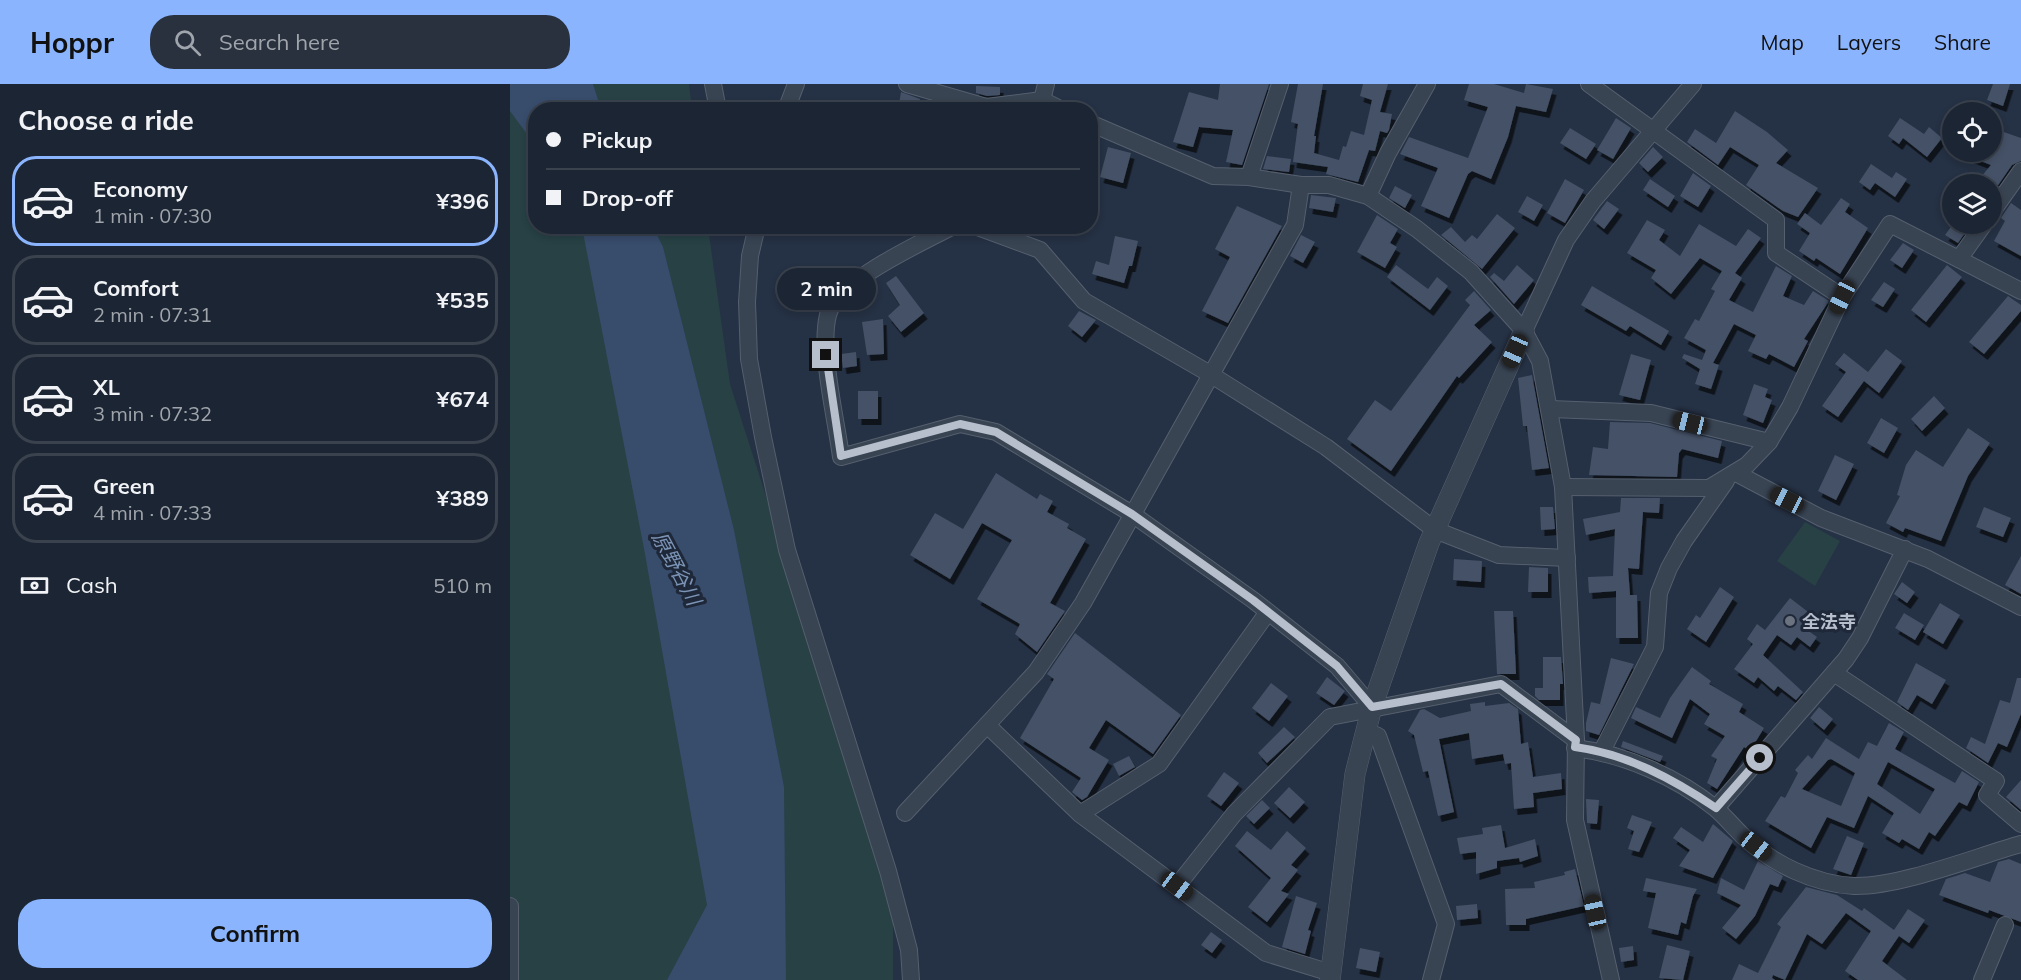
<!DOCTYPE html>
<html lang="en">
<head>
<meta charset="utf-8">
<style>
  body { margin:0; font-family:Mulish,"Noto Sans JP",sans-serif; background:#29313f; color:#f1f3f6; height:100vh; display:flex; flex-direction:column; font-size:22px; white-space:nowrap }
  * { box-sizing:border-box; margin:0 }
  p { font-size:20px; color:#a0a5ac }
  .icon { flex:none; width:33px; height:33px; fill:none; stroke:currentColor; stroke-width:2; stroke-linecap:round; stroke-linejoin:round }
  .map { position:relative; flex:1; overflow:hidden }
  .sheet { display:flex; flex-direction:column; background:#1c2533; width:510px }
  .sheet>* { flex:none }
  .banner { position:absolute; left:18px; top:18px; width:570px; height:132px; border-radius:24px; box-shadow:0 3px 9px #0003,0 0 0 2px #3a424e; display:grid; align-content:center; height:132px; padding:0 18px; background:#1c2533 }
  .tools { position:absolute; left:1432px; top:18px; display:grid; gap:12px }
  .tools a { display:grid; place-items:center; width:60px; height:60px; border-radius:50%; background:#1c2533; box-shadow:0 3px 9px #0003,0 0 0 2px #3a424e; font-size:30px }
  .end { position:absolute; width:27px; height:27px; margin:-14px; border:8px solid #b7bfcd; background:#111; box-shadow:0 0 0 3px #111 }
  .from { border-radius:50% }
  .bubble { position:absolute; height:42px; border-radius:21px; background:#1c2533; box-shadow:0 3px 9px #0003,0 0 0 2px #3a424e; font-size:20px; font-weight:700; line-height:42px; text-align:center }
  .car { position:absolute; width:18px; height:36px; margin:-18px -9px; border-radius:8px; box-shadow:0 0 4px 2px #0007; background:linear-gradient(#222 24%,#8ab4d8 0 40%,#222 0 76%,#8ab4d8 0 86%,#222 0) }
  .banner b { display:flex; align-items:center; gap:21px; height:57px; font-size:22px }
  .banner b+b { border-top:2px solid #3a424e }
  .banner i { width:15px; height:15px; background:#f1f3f6 }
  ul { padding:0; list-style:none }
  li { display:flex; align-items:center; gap:18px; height:90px; margin:0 12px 9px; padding:0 6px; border:3px solid #3a424e; border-radius:24px }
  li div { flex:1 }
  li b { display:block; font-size:22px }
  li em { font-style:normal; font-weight:700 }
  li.current { border-color:#8ab5fe }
  li>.icon { width:54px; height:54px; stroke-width:1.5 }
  h2 { padding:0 18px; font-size:27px; line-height:72px }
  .pay { display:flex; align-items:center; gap:15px; height:66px; padding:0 18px; font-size:22px }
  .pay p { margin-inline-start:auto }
  .cta { display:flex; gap:12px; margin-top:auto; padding:12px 18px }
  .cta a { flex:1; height:69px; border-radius:24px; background:#8ab5fe; color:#111; font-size:24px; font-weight:700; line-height:69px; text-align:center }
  header { display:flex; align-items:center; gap:36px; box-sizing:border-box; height:84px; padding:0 30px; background:#8ab5fe; color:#111 }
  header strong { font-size:28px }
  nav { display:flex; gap:33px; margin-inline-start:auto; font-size:21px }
  .search { width:420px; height:54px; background:#29313f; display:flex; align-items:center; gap:15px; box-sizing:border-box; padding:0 21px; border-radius:24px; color:#a0a5ac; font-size:22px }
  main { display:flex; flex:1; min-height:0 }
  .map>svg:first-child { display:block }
</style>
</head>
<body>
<header>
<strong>Hoppr</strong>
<div class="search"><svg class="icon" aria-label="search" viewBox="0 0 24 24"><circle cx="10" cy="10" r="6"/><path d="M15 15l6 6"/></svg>Search here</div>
<nav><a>Map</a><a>Layers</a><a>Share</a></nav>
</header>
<main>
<section class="sheet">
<h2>Choose a ride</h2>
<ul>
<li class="current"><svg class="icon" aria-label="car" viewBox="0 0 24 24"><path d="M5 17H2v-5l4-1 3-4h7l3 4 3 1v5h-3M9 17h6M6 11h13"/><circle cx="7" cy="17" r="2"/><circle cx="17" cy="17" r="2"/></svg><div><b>Economy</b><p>1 min · 07:30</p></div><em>¥396</em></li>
<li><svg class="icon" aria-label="car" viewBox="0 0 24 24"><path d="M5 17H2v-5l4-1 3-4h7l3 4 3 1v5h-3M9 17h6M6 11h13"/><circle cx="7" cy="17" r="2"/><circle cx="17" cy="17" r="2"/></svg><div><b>Comfort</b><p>2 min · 07:31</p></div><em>¥535</em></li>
<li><svg class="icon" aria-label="car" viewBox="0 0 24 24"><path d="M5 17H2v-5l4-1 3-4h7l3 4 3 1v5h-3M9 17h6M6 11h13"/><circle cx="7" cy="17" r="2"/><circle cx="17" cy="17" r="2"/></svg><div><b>XL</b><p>3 min · 07:32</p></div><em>¥674</em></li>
<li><svg class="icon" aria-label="car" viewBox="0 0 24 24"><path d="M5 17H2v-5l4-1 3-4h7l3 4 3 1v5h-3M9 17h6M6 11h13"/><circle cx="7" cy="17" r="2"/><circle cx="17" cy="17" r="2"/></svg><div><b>Green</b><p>4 min · 07:33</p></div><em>¥389</em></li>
</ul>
<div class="pay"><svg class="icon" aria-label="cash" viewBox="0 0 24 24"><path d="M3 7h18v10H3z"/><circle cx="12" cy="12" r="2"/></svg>Cash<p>510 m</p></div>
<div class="cta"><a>Confirm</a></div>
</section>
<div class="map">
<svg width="1511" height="896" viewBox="0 0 1511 896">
  <defs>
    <filter id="shadow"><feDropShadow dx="3.5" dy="6" stdDeviation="0" flood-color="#0009"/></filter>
  </defs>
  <rect width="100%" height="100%" fill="#253144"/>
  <g fill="#274145">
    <path d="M0 0H179L182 25 26 26V142L198 143 220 300 383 807V896H0Z"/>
    <path d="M1295 438 1330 457 1305 502 1267 477Z"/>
  </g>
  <g fill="#384c6c">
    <path d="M0 0H83L91 25 26 26 25 61 0 27Z"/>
    <path d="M72 143H143L153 163 224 446 274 703 276 896H157L197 821 135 470Z"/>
  </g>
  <g fill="#445166" fill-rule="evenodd" filter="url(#shadow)">
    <path d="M710 0H759L732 81 716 78 723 46 689 43 683 63 663 58 679 8 708 16Z"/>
    <path d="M788 0H813L804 52H806L804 69 829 76 833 62 836 63 841 47 854 51 862 16 850 12 853 0H878L870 28 882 30 879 46 877 49 870 47 865 67 859 66 848 98 816 90 818 83 783 78 788 40 781 38Z"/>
    <path d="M959 0H984L1014 9 1016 0 1043 5 1036 28 1006 22 998 53 981 95 962 87 958 90 939 134 911 122 928 84 890 70 899 53 958 74 978 23 954 16Z"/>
    <path d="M1483 0H1500L1493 22 1477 16Z"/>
    <path d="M466 2 490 3V11L477 12 466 9Z"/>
    <path d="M391 8 410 15 408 26H388Z"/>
    <path d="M1225 27 1257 48 1278 66 1266 79 1308 104 1288 133 1273 127 1236 101 1249 81 1220 63 1208 81 1177 58 1185 45 1206 59Z"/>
    <path d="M1106 34 1121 44 1103 75 1087 66Z"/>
    <path d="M1390 34 1414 50 1419 43 1432 54 1417 73 1393 54 1389 60 1378 52Z"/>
    <path d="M1060 44 1086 60 1076 75 1050 59Z"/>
    <path d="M1488 46 1511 54V77L1502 81 1482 110V100H1465L1481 81 1449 69 1482 68Z"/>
    <path d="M598 63 621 69 613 99 590 93Z"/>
    <path d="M1143 63 1153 73 1138 88 1129 79Z"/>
    <path d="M757 72 781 75 779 88 753 85Z"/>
    <path d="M1361 80 1382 94 1386 88 1397 95 1385 113 1365 99 1360 106 1349 98Z"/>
    <path d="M1183 89 1201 102 1188 123 1170 112Z"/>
    <path d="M1055 95 1074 106 1055 139 1037 129Z"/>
    <path d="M1140 95 1165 112 1158 123 1133 106Z"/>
    <path d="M885 102 902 111 895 124 879 114Z"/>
    <path d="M801 111 826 114 823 128 799 124Z"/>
    <path d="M1017 112 1033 121 1024 137 1008 128Z"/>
    <path d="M1331 114 1340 120 1335 128 1358 144 1330 190 1306 174 1304 177 1289 167 1300 149 1287 140 1295 129 1311 141Z"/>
    <path d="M1097 117 1109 125 1094 145 1083 136Z"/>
    <path d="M1501 119 1511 126V172L1484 157 1495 137 1491 134Z"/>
    <path d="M727 122 772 142 718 239 692 227 720 173 705 165Z"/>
    <path d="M987 130 1005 144 972 185 931 151 941 143 955 158 962 151 967 155Z"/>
    <path d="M867 131 888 145 880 159 887 163 875 184 847 168Z"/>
    <path d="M1137 136 1155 146 1149 156 1170 172 1189 140 1226 162 1238 145 1251 154 1225 189 1232 194 1219 216 1243 228 1266 182 1282 192 1273 212 1294 221 1303 207 1319 217 1294 255 1298 257 1284 283 1259 270 1256 275 1238 267 1246 251 1224 240 1203 279 1209 281 1201 305 1185 300 1190 285 1172 274 1174 270 1192 276 1196 266 1174 254 1185 235 1189 237 1205 207 1201 205 1212 187 1190 174 1161 210 1141 194 1146 186 1117 169Z"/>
    <path d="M1443 140H1461L1448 159 1435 151Z"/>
    <path d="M791 151 805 158 793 179 780 172Z"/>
    <path d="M605 152 628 157 622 182H619L614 199 582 190 586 177 599 181Z"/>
    <path d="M1393 159 1404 166 1392 184 1380 176Z"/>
    <path d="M886 181 918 205 927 193 938 202 920 226 877 193Z"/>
    <path d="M1007 181 1024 196 1004 220 980 193 984 189 994 197Z"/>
    <path d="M1437 181 1452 193 1416 238 1401 226Z"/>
    <path d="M386 192 414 229 391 248 378 232 390 221 376 199Z"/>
    <path d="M1374 198 1385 205 1373 223 1361 216Z"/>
    <path d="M1082 202 1159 247 1151 261 1120 242 1116 247 1071 221Z"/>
    <path d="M964 207 981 226 964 241 982 258 949 294 947 292 881 387 837 355 865 316 881 327 960 221 955 216Z"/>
    <path d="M1498 212 1511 221V227L1474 270 1459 258Z"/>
    <path d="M569 227 586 236 572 253 558 242Z"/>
    <path d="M373 235 374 270 357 271 352 238Z"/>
    <path d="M1376 265 1392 277 1369 309 1354 297 1328 333 1312 322 1336 288 1325 280 1334 269 1358 288Z"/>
    <path d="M346 268 347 282 333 284 331 270Z"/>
    <path d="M1121 270 1141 276 1130 316 1109 311Z"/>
    <path d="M1022 291 1039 384 1022 386 1017 342H1013L1008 294Z"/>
    <path d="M1244 300 1258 305 1255 313 1262 316 1253 339 1233 331Z"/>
    <rect x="348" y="307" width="20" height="28"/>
    <path d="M1424 312 1435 324 1412 347 1401 335Z"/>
    <path d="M1371 334 1388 344 1374 369 1357 359Z"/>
    <path d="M1100 338 1140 339 1212 357 1208 374 1172 365 1169 369 1167 393 1079 391 1083 363 1098 365Z"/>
    <path d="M1458 344 1480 359 1458 392 1431 457 1395 444 1393 448 1376 439 1390 412 1387 411 1396 381 1406 366 1433 383Z"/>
    <path d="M1325 371 1344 380 1326 416 1308 407Z"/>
    <path d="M486 389 527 415 530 410 543 417 537 428 559 440 557 444 576 455 540 519 555 527 527 568 505 550 510 540 467 515 502 456 472 439 440 495 400 471 425 429 453 445Z"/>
    <path d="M1111 414H1150L1149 429 1133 428 1129 485 1118 484 1120 511H1127L1128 554H1106V507L1079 509 1078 493 1103 492 1105 445 1076 451 1073 435 1110 428Z"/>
    <path d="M1030 423H1043L1045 445 1031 446Z"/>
    <path d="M1474 423 1501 434 1493 453 1466 443Z"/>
    <path d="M1511 472V510L1495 501Z"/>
    <path d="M944 475 972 477 971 498 943 496Z"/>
    <path d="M1019 483 1038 484V508H1018Z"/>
    <path d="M1392 498 1405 508 1397 519 1384 510Z"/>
    <path d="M1210 503 1224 513 1196 558 1177 545 1186 531 1190 534Z"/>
    <path d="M1280 514 1302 531 1293 543 1307 553 1300 563 1287 553 1281 561 1267 551 1253 571 1293 608 1286 616 1268 602 1264 607 1248 593 1244 599 1224 585 1243 560 1237 555 1247 540 1255 546Z"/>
    <path d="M1430 519 1450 531 1433 560 1413 548Z"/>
    <path d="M984 527H1003L1006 590H987Z"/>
    <path d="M1394 529 1414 541 1405 556 1385 544Z"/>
    <path d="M565 549 671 631 643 670 596 636 579 664 599 676 577 713 572 716 562 708 571 694 510 654 544 595 537 590Z"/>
    <path d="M1033 573H1051L1053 600H1050V616H1029L1025 612V604H1033Z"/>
    <path d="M1101 574 1124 580 1089 651 1076 647V639L1081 618 1094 621 1090 620Z"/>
    <path d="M1406 579 1436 596 1422 620 1407 611 1398 626 1387 618Z"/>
    <path d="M1182 583 1201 597 1199 600 1233 620 1229 628 1254 644 1240 667 1234 663 1207 705 1197 699 1207 675 1201 672 1215 652 1194 640 1200 630 1180 615 1162 654 1121 634 1126 623 1150 634 1160 614Z"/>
    <path d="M817 593 835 607 824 621 806 609Z"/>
    <path d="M1507 594H1511V630L1497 663 1488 659 1478 679 1456 664 1461 653 1475 660 1490 616 1500 619Z"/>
    <path d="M761 599 778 612 759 637 742 624Z"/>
    <path d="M975 618V622L999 619 1008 625 1011 660 1018 658 1023 693 1051 689 1052 705 1023 709 1024 723 1004 725 1001 679 995 680 993 670 962 675 959 649 929 655 944 728 928 732 918 687 913 688 904 651 898 647 910 626 914 625 930 634 961 627 960 620Z"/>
    <path d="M1309 623 1323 635 1314 646 1300 634Z"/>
    <path d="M1379 639 1394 648 1385 665 1445 699 1452 687 1469 698 1457 722 1449 718 1425 752 1419 748 1409 765 1392 755 1389 759 1372 749 1384 729 1358 712 1344 744 1317 733 1301 764 1255 737 1271 712 1275 714 1288 689 1285 686 1298 671 1302 675 1316 654 1349 675 1358 658 1367 662ZM1321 675 1345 689 1331 722 1292 705 1318 676ZM1378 678 1425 705 1410 730 1367 700Z"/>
    <path d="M774 643 785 653 757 679 748 669Z"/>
    <path d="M1113 657 1153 672 1150 678 1111 663Z"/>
    <path d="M619 672 625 683 609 692 603 680Z"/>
    <path d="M714 688 729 699 711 722 697 712Z"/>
    <path d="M1511 696V726L1496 713Z"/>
    <path d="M779 703 795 718 780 734 764 719Z"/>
    <path d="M1076 715 1089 716 1087 740 1077 739Z"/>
    <path d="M752 716 760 724 744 740 736 732Z"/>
    <path d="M1122 731 1142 738 1129 768 1118 765 1124 747 1117 744Z"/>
    <path d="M1203 740 1223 757 1203 794 1169 782 1180 766 1163 754 1171 743 1193 758Z"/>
    <path d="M991 741 995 764 1025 755 1028 772 1010 778 1009 774 987 777V784L966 790V768L950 770 947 754 973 750 972 744Z"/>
    <path d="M737 747 761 766 777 747 796 764 781 781 788 786 771 807 779 810 757 838 738 823 761 794 725 762Z"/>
    <path d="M1337 752 1354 759 1341 791 1323 785Z"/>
    <path d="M1499 775 1511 780V838L1479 826 1478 829 1429 811 1436 795 1455 789 1480 798 1488 778Z"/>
    <path d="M1248 777 1273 792 1268 803 1260 800 1245 832 1226 855 1212 844 1231 821 1207 809 1211 794 1234 806Z"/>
    <path d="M1065 785 1074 822 1016 835V841H996L995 805 1025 804 1024 798 1055 791 1054 788Z"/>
    <path d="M1136 794 1187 805 1183 812 1176 840 1171 838 1168 851 1138 844 1146 809 1133 807Z"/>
    <path d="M1296 803 1327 811 1352 827 1354 824 1384 846 1398 825 1415 836 1399 859 1389 852 1372 877 1397 896H1348L1335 887 1361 847 1336 829 1312 860 1297 850 1275 896 1263 891 1262 894 1265 896H1222L1229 880 1248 889 1271 843 1267 840Z"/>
    <path d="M786 812 807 819 798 846 801 847 795 870 772 863Z"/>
    <path d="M967 820 968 834 947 836 946 822Z"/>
    <path d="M701 848 712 856 702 869 691 861Z"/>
    <path d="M1157 861 1180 867 1173 896 1149 894Z"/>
    <path d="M1123 862 1124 876 1111 878 1109 864Z"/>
    <path d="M850 864 870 868 866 888 846 884Z"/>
  </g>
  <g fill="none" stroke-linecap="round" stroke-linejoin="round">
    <g stroke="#555f6e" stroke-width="18">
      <g id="minor">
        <path d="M203 0 208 26"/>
        <path d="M397 0 476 23 532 16 552 26"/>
        <path d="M1079 0 1266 136V169L1332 213"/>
        <path d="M532 16 536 0"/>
        <path d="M276 26 286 0"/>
        <path d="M580 39 703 92 739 93 791 101H819L858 112 907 145 961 188 1014 247 1030 277 1053 403 1066 656 1065 736 1101 896"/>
        <path d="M739 93 770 0"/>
        <path d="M858 112 878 69 917 0"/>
        <path d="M1482 128 1511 87"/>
        <path d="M247 142 240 172 237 218 239 275 253 353 277 466 378 787 399 866 401 896"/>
        <path d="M443 142C412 159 327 196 318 231 309 267 326 334 331 373L450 340 486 348 622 430 743 516 827 582 862 623"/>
        <path d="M465 142 530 166 574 217 700 290 816 363 925 446 989 471 1057 474"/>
        <path d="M1449 175 1474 140"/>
        <path d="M1014 247 1056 156 1083 117 1183 0"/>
        <path d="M1041 325 1141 329 1259 358"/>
        <path d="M1226 389 1311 434 1418 475 1511 523"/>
        <path d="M1053 403 1199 404 1237 381 1259 358 1280 323 1332 213 1380 140 1511 207"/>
        <path d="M1324 589 1486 697 1477 711 1511 740"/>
        <path d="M477 641 570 730 756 869 821 889"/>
        <path d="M856 647 868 652 936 840 921 896"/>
        <path d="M1065 664C1114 670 1167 693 1205 724 1216 733 1224 744 1234 753 1263 780 1304 800 1344 802 1390 803 1465 773 1511 760"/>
        <path d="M1092 667 1145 563 1149 509 1159 484 1174 457 1216 397"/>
        <path d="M1206 724 1336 575 1350 554 1395 465"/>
        <path d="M395 729 526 588 573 519 785 141 791 101"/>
        <path d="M570 730 649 680 758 528"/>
        <path d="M667 802 724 730 820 633 991 600 1066 656"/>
        <path d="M0 822V896"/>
        <path d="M1472 896 1495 841"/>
      </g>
    </g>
    <g stroke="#555f6e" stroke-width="21">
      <path id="tertiary" d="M820 896 845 690 862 623 919 459 1014 247"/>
    </g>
    <use href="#minor" stroke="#394453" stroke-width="16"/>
    <use href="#tertiary" stroke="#394453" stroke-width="20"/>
  </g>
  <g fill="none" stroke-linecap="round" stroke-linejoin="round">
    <path stroke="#b7bfcd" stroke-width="8" d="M316 271 331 372 450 340 486 348 622 430 743 516 827 582 862 623 991 600 1066 656 1065 663C1117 670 1163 695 1206 724L1250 674"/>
  </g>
  <circle fill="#6b7280" stroke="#1e2839" stroke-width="2" cx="1280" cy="537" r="6"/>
  <g text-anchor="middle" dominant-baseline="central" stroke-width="6" stroke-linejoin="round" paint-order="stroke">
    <g font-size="18" font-weight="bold" fill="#b7bfcd" stroke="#1e2839" text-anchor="start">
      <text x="1292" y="537">全法寺</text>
    </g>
    <g font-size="20" font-style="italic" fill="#7c94b6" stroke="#1e2839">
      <text transform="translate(167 484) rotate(62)">原野谷川</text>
    </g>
  </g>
</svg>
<div class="tools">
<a><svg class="icon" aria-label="locate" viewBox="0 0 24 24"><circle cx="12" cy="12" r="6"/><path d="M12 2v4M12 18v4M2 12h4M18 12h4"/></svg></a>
<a><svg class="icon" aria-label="layers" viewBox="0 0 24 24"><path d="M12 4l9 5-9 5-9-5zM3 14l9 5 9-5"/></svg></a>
</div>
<i class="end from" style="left:1250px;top:674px"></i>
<i class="end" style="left:316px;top:271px"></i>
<div class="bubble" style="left:267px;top:184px;width:99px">2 min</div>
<i class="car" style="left:1332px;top:213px;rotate:205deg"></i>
<i class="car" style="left:1005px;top:267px;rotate:204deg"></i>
<i class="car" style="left:1180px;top:339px;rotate:284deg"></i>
<i class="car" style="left:1277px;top:416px;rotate:297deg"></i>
<i class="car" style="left:1246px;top:762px;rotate:128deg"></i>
<i class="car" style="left:667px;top:802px;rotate:127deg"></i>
<i class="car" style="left:1085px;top:828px;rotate:347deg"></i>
<div class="banner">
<b><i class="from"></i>Pickup</b>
<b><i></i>Drop-off</b>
</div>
</div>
</main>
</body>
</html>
